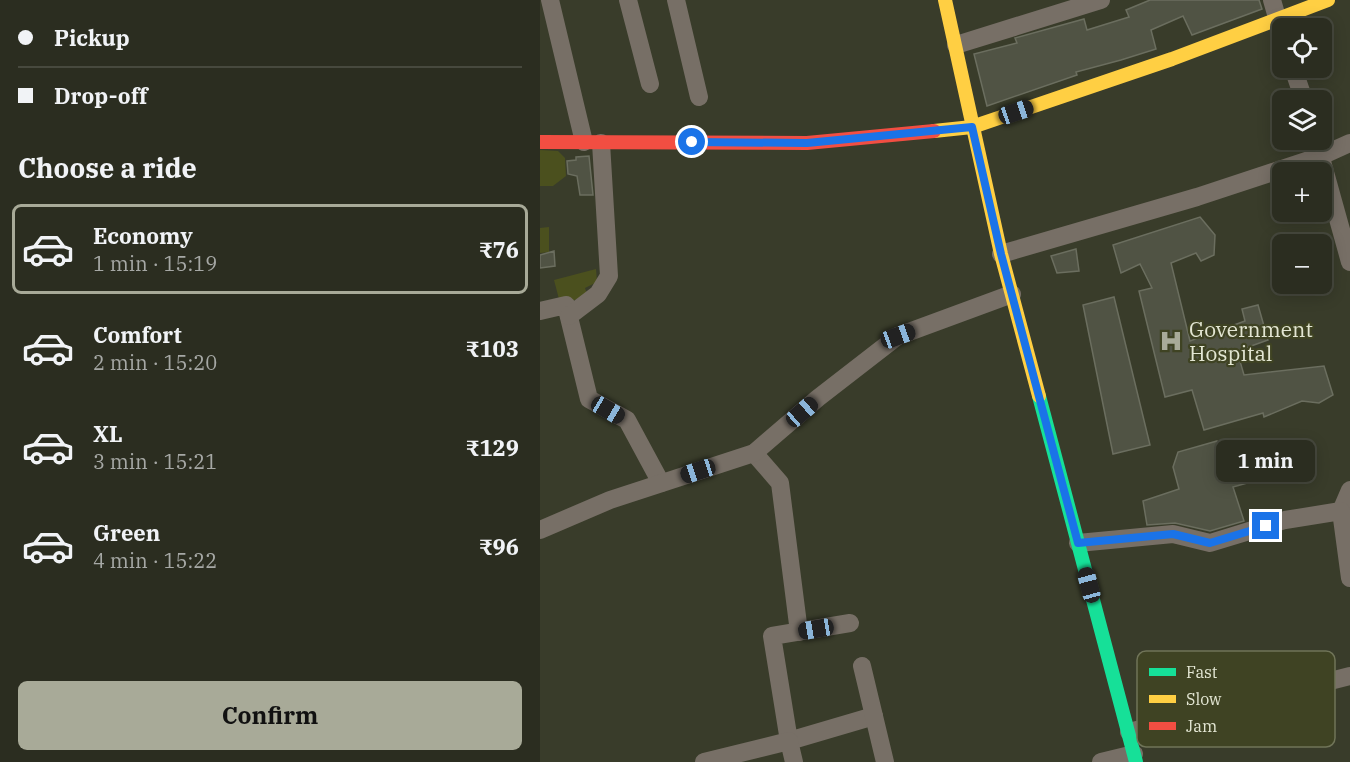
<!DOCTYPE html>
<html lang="en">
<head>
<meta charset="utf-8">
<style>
  body { margin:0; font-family:"IBM Plex Serif",serif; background:#37392d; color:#f1f3f6; height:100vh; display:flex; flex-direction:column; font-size:22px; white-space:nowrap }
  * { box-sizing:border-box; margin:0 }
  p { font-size:20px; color:#a6a8a5 }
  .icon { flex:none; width:33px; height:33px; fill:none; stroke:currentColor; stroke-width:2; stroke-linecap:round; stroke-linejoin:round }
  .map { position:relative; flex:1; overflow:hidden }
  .sheet { display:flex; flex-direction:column; background:#2b2d20; width:540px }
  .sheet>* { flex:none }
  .guide { display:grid; align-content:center; height:132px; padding:0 18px; background:#2b2d20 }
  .tools { position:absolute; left:732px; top:18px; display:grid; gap:12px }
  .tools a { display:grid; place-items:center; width:60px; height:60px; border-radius:9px; background:#2b2d20; box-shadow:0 3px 15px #0003,0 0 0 2px #47493e; font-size:30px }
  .end { position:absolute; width:27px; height:27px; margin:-14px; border:8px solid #1a73e8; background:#fff; box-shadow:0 0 0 3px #fff }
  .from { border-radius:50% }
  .bubble { position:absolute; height:42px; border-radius:9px; background:#2b2d20; box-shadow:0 3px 15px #0003,0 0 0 2px #47493e; font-size:20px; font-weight:700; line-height:42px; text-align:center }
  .car { position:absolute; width:18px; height:36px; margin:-18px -9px; border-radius:8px; box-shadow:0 0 4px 2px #0007; background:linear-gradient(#222 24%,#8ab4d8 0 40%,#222 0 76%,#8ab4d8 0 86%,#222 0) }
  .guide b { display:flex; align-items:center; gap:21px; height:57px; font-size:22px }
  .guide b+b { border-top:2px solid #47493e }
  .guide i { width:15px; height:15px; background:#f1f3f6 }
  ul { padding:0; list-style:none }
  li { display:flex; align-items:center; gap:18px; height:90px; margin:0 12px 9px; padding:0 6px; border:3px solid transparent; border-radius:9px }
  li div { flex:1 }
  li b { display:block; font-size:22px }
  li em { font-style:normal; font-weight:700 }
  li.on { border-color:#a8aa98 }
  li>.icon { width:54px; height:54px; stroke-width:1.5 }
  h2 { padding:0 18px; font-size:27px; line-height:72px }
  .cta { display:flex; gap:12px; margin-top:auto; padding:12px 18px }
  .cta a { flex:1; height:69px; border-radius:9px; background:#a8aa98; color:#111; font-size:24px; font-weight:700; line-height:69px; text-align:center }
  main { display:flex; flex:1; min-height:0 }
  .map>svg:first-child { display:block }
</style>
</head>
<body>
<main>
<section class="sheet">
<div class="guide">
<b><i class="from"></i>Pickup</b>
<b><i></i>Drop-off</b>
</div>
<h2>Choose a ride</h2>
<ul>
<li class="on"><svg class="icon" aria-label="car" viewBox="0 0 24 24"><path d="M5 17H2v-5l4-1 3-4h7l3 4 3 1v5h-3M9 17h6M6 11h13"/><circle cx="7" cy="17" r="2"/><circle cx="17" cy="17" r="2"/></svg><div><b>Economy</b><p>1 min · 15:19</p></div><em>₹76</em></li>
<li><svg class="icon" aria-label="car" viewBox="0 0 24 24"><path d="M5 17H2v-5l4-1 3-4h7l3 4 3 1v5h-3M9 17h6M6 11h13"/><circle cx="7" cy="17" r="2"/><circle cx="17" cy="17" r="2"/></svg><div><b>Comfort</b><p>2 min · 15:20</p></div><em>₹103</em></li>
<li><svg class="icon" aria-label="car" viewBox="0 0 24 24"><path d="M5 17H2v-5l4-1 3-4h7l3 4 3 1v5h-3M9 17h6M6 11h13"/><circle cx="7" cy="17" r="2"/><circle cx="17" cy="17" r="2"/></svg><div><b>XL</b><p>3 min · 15:21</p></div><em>₹129</em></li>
<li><svg class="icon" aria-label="car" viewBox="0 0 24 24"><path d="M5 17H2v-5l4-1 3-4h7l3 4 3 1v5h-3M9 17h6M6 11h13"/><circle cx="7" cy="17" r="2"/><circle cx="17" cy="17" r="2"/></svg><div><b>Green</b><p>4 min · 15:22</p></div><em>₹96</em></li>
</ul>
<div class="cta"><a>Confirm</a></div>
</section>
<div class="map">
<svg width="810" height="762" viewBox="0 0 810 762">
  <rect width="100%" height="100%" fill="#393c2a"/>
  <g fill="#4b501e">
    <path d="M0 150 18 151 25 158 26 176 13 186H0Z"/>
    <path d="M9 227V252L0 253V228Z"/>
    <path d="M56 269 57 282 45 288 48 297 20 303 14 280Z"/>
  </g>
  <g fill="#505344" stroke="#6b6e5f" stroke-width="1.5">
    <path d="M610 0H719L722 9 652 35 643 16 611 30 616 49 581 60 536 72 537 75 447 106 434 54 477 43 475 38 544 19 547 30 589 17 586 10Z"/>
    <path d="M49 156 53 195H40L37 176 28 174 27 161 36 160V157Z"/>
    <path d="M660 217 675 235 674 255 661 261 656 253 631 263 650 341 705 321 702 309 718 305 728 340 697 351 704 375 784 366 793 395 779 403 762 401 724 417 723 413 664 430 652 390 625 397 599 291 612 288 600 264 581 273 573 245Z"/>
    <path d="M536 249 539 271 517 273 511 256Z"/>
    <path d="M14 251 15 266 0 268V255Z"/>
    <path d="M574 297 610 445 573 454 543 305Z"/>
    <path d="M677 441 685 465 707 452 718 480 693 487 704 521 670 531 635 523 607 525 603 501 639 489 633 467 638 452Z"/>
  </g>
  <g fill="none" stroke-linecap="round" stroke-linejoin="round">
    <g stroke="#776f66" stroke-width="18">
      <path d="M10 0 44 142"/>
      <path d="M88 0 110 84"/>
      <path d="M136 0 159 97"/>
      <path d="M732 0 742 35"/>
      <path d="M416 45 561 0"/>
      <path d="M753 68 764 100"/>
      <path d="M776 140 810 262"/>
      <path d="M461 254 657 197 781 156 810 143"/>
      <path d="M0 311 26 305 49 399 87 420 121 483"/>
      <path d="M29 316 58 294 69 276 61 143"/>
      <path d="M214 453 240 483 259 632"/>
      <path d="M801 511 810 490"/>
      <path d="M0 530 70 500 214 453 278 398 358 336 472 294"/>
      <path d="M538 543 633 534 670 543 745 520 801 511 810 578"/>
      <path d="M310 623 232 636 249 741 334 716"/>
      <path d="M322 666 345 762"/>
      <path d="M589 732 810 676"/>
      <path d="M164 762 249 741 254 762"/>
      <path d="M561 762 594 754"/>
    </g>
    <path stroke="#16e098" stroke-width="14" d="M499 396 596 762"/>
    <g stroke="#ffcf43" stroke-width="14">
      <path d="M405 0 461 254 499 396"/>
      <path d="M394 131 432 127 632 59 788 0"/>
    </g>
    <path stroke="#f24e42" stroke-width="14" d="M0 142 267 143 394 131"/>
  </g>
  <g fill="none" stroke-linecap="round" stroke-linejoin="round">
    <path stroke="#1a73e8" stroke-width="8" d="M152 142 267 143 432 127 461 254 538 543 633 534 670 543 726 526"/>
  </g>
  <defs>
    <g id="hospital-bare" transform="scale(1.8)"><path d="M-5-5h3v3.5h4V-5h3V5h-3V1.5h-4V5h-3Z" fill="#a8aa98" stroke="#3f4323" stroke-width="2.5" paint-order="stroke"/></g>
  </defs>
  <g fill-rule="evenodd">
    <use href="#hospital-bare" x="631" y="341"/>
  </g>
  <g text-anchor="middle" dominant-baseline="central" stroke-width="4.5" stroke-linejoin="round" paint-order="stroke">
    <g font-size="21" fill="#e3e6d3" stroke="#3f4323" text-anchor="start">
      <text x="649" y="329">Government<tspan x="649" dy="24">Hospital</tspan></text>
    </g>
  </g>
  <rect x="597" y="651" width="198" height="96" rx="9" fill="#3f4323" stroke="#707458" stroke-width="1.5"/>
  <rect x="609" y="668" width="27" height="8" fill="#16e098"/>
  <rect x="609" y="695" width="27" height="8" fill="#ffcf43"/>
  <rect x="609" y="722" width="27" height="8" fill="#f24e42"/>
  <g font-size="16" fill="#e3e6d3">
    <text x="646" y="678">Fast</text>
    <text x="646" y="705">Slow</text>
    <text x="646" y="732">Jam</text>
  </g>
</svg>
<div class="tools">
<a><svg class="icon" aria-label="locate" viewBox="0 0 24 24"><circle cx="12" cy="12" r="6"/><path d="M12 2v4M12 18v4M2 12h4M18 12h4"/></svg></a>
<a><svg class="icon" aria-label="layers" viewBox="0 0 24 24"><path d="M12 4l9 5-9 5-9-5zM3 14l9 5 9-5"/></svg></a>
<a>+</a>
<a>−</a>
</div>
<i class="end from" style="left:152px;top:142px"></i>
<i class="end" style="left:726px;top:526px"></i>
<div class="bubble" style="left:676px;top:440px;width:99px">1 min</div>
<i class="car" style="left:476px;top:112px;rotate:71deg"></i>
<i class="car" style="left:358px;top:336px;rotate:70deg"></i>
<i class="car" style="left:68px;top:410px;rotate:120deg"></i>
<i class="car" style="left:262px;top:412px;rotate:49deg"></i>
<i class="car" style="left:158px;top:471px;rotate:252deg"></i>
<i class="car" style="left:549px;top:585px;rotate:345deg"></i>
<i class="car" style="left:276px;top:629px;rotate:261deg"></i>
</div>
</main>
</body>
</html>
